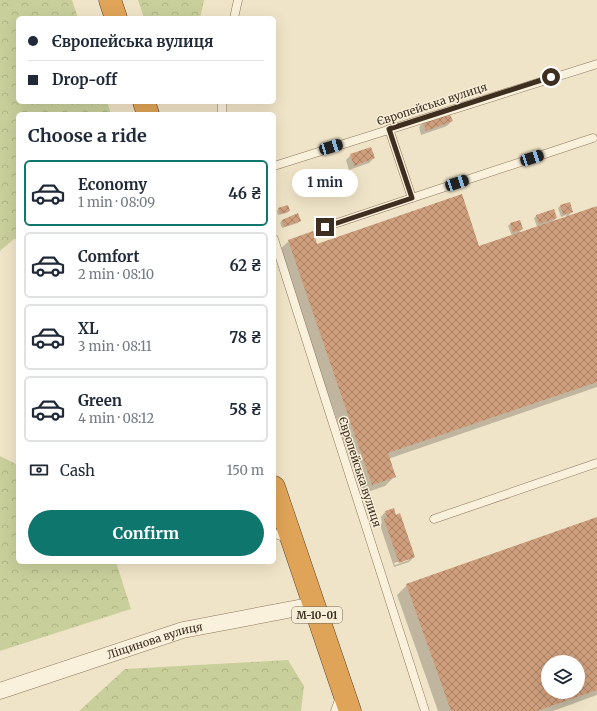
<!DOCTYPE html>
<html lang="en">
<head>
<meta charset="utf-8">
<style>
  body { margin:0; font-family:Merriweather,serif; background:#f6f6f7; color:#1f2937; height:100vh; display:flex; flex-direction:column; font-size:15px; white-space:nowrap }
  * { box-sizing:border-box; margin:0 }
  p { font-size:13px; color:#747a83 }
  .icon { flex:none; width:22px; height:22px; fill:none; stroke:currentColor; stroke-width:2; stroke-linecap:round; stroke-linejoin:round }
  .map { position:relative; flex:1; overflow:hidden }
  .details { position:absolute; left:16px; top:112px; width:260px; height:452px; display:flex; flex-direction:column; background:#fff; border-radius:6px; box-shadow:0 4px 16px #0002 }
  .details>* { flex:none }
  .guide { position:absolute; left:16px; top:16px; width:260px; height:88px; border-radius:6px; box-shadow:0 4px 16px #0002; display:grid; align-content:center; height:88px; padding:0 12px; background:#fff }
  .tools { position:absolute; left:541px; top:655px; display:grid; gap:8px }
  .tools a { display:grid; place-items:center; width:44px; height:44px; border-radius:50%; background:#fff; box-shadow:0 4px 16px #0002; font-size:20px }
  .end { position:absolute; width:18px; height:18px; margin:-9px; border:5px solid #3d2e20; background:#fff; box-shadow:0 0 0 2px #fff }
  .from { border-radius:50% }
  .bubble { position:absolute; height:28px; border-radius:14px; background:#fff; box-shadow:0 4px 16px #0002; font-size:13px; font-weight:700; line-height:28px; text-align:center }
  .car { position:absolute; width:12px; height:24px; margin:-12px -6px; border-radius:5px; box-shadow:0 0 3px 1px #0007; background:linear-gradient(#222 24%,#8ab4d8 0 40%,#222 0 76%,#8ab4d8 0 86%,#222 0) }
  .guide b { display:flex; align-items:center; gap:14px; height:38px; font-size:15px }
  .guide b+b { border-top:1px solid #e0e1e3 }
  .guide i { width:10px; height:10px; background:#1f2937 }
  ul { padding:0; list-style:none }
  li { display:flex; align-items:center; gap:12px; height:66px; margin:0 8px 6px; padding:0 4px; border:2px solid #e0e1e3; border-radius:6px }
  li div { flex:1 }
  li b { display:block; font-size:15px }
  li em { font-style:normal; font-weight:700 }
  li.current { border-color:#0f766e }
  li>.icon { width:36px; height:36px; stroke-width:1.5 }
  h2 { padding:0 12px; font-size:18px; line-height:48px }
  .pay { display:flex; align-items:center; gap:10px; height:44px; padding:0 12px; font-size:15px }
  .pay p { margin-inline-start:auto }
  .button { display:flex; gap:8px; margin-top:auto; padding:8px 12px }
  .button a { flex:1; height:46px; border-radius:24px; background:#0f766e; color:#fff; font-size:16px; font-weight:700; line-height:46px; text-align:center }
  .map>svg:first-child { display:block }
</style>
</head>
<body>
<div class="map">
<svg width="597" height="711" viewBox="0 0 597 711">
  <defs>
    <pattern id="forest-crowns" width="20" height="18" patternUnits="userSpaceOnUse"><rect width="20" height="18" fill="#c9cf9b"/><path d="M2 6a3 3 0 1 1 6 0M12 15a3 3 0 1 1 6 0" fill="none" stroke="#aeb285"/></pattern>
    <pattern id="building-cross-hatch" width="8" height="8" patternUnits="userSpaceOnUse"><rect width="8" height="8" fill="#cf9f7d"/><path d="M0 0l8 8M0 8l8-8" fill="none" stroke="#a98266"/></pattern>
  </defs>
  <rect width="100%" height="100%" fill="#f0e4c8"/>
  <g fill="url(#forest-crowns)">
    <path d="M0 0H72L78 18H18V102H107L111 114H18V239H14L0 251Z"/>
    <path d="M138 0H204L200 18H144Z"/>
    <path d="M0 456 18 465V562H116L131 609 0 651Z"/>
    <path d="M288 660 304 686 301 711H79L125 669Z"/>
  </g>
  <g fill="#0003" fill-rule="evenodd">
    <path d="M452 121 447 126 421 135 419 127 424 122Z"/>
    <path d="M351 155 374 158 369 163 349 170 346 160Z"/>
    <path d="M569 203 572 212 567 217 566 215 561 217 558 208 560 206Z"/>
    <path d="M597 207V387L388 459 395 476 385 486 362 494 279 250 289 241 316 245 479 247 512 236 508 226 510 224 519 221 522 229 518 234 537 227 534 218 536 216 553 210 556 218 552 222Z"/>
    <path d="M279 209 289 211 287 213 278 215 277 211Z"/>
    <path d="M282 220H300L298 223 282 228 280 223Z"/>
    <path d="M385 512 414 557 409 562 394 567 380 525 382 523 381 517ZM409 558V560L395 565 394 563Z"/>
    <path d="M597 518V695L553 711H438L397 595 407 585ZM548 662H578V692H548Z"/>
  </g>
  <g fill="url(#building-cross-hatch)" fill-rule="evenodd">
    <path d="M449 112 453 121 426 131 423 121Z"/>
    <path d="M371 147 375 158 354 166 350 154Z"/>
    <path d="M462 194 479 246 597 206V382L388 453 396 477 372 485 288 240 313 231 317 244Z"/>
    <path d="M570 202 573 212 563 215 560 205Z"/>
    <path d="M288 205 290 211 280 214 278 208Z"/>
    <path d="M554 209 557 218 539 224 536 215Z"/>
    <path d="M298 213 301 221 284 227 282 220Z"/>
    <path d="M520 220 523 229 513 233 510 223Z"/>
    <path d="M394 508 396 515 400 513 415 557 399 563 384 519 387 518 385 511Z"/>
    <path d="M597 517V690L537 711H451L406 584ZM548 662H578V692H548Z"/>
  </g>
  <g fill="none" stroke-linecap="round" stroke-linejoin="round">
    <g stroke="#8d765c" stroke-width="9">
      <g id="lane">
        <path d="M234 18 238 0"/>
        <path d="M222 114V102"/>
        <path d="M389 129 412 198 593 138"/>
        <path d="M274 166 597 64"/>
        <path d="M325 227 412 198"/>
        <path d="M274 239 425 711"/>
        <path d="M434 519 597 463"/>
        <path d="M274 533 288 539"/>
        <path d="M335 711 340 697"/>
      </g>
    </g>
    <g stroke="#8d765c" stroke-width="17">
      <g id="street">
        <path id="s1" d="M0 691 183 630 314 605"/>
      </g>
    </g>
    <g stroke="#5b4430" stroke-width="23">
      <g id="highway">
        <path d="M110 0 116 18"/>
        <path d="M144 102 148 114"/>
        <path d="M274 487 350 711"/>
      </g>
    </g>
    <use href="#lane" stroke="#faf1dc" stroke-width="8"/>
    <use href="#street" stroke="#faf1dc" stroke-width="16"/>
    <use href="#highway" stroke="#e0a458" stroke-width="22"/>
  </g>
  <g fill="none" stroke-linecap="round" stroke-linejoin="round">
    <path stroke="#3d2e20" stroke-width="5" d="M325 227 412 198 389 129 551 77"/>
  </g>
  <g text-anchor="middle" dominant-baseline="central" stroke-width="3" stroke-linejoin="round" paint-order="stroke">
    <rect fill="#f7eed8" stroke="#756857" stroke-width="1" x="292" y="607" width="50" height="16" rx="3"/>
    <g font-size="10" font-weight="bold" fill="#3d2e20">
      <text x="317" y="615">М-10-01</text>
    </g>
    <g font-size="11" fill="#3d2e20" stroke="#f7eed8">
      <text transform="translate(432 104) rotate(-18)">Європейська вулиця</text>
      <text transform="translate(360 472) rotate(72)">Європейська вулиця</text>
      <text stroke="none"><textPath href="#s1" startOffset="163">Ліщинова вулиця</textPath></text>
    </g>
  </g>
</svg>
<div class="tools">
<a><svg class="icon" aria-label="layers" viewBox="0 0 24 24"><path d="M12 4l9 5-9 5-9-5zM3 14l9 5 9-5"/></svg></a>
</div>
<i class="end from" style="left:551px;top:77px"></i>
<i class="end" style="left:325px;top:227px"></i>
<div class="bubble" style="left:292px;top:169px;width:66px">1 min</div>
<i class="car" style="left:331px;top:147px;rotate:73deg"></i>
<i class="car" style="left:532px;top:158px;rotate:72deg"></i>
<i class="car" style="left:457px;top:183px;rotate:72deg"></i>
<div class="guide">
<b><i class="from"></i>Європейська вулиця</b>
<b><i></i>Drop-off</b>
</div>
<section class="details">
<h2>Choose a ride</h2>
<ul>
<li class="current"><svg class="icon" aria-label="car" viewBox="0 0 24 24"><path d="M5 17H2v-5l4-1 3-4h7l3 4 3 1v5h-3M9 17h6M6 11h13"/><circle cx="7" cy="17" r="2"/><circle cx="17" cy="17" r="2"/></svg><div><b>Economy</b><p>1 min · 08:09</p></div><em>46 ₴</em></li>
<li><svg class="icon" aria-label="car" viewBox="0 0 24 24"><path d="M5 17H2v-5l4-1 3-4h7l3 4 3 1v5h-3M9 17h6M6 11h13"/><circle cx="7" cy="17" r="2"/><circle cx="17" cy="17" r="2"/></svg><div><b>Comfort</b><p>2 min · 08:10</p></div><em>62 ₴</em></li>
<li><svg class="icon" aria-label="car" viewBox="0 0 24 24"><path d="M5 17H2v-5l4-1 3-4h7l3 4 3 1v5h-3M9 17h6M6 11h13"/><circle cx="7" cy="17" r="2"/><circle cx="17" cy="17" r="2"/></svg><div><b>XL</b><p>3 min · 08:11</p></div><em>78 ₴</em></li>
<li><svg class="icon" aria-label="car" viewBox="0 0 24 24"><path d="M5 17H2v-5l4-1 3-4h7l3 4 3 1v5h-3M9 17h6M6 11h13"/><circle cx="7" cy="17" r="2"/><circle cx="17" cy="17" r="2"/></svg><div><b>Green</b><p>4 min · 08:12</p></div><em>58 ₴</em></li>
</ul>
<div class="pay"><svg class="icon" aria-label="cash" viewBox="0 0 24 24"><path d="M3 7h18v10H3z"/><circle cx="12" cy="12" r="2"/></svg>Cash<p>150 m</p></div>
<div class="button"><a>Confirm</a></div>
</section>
</div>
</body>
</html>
